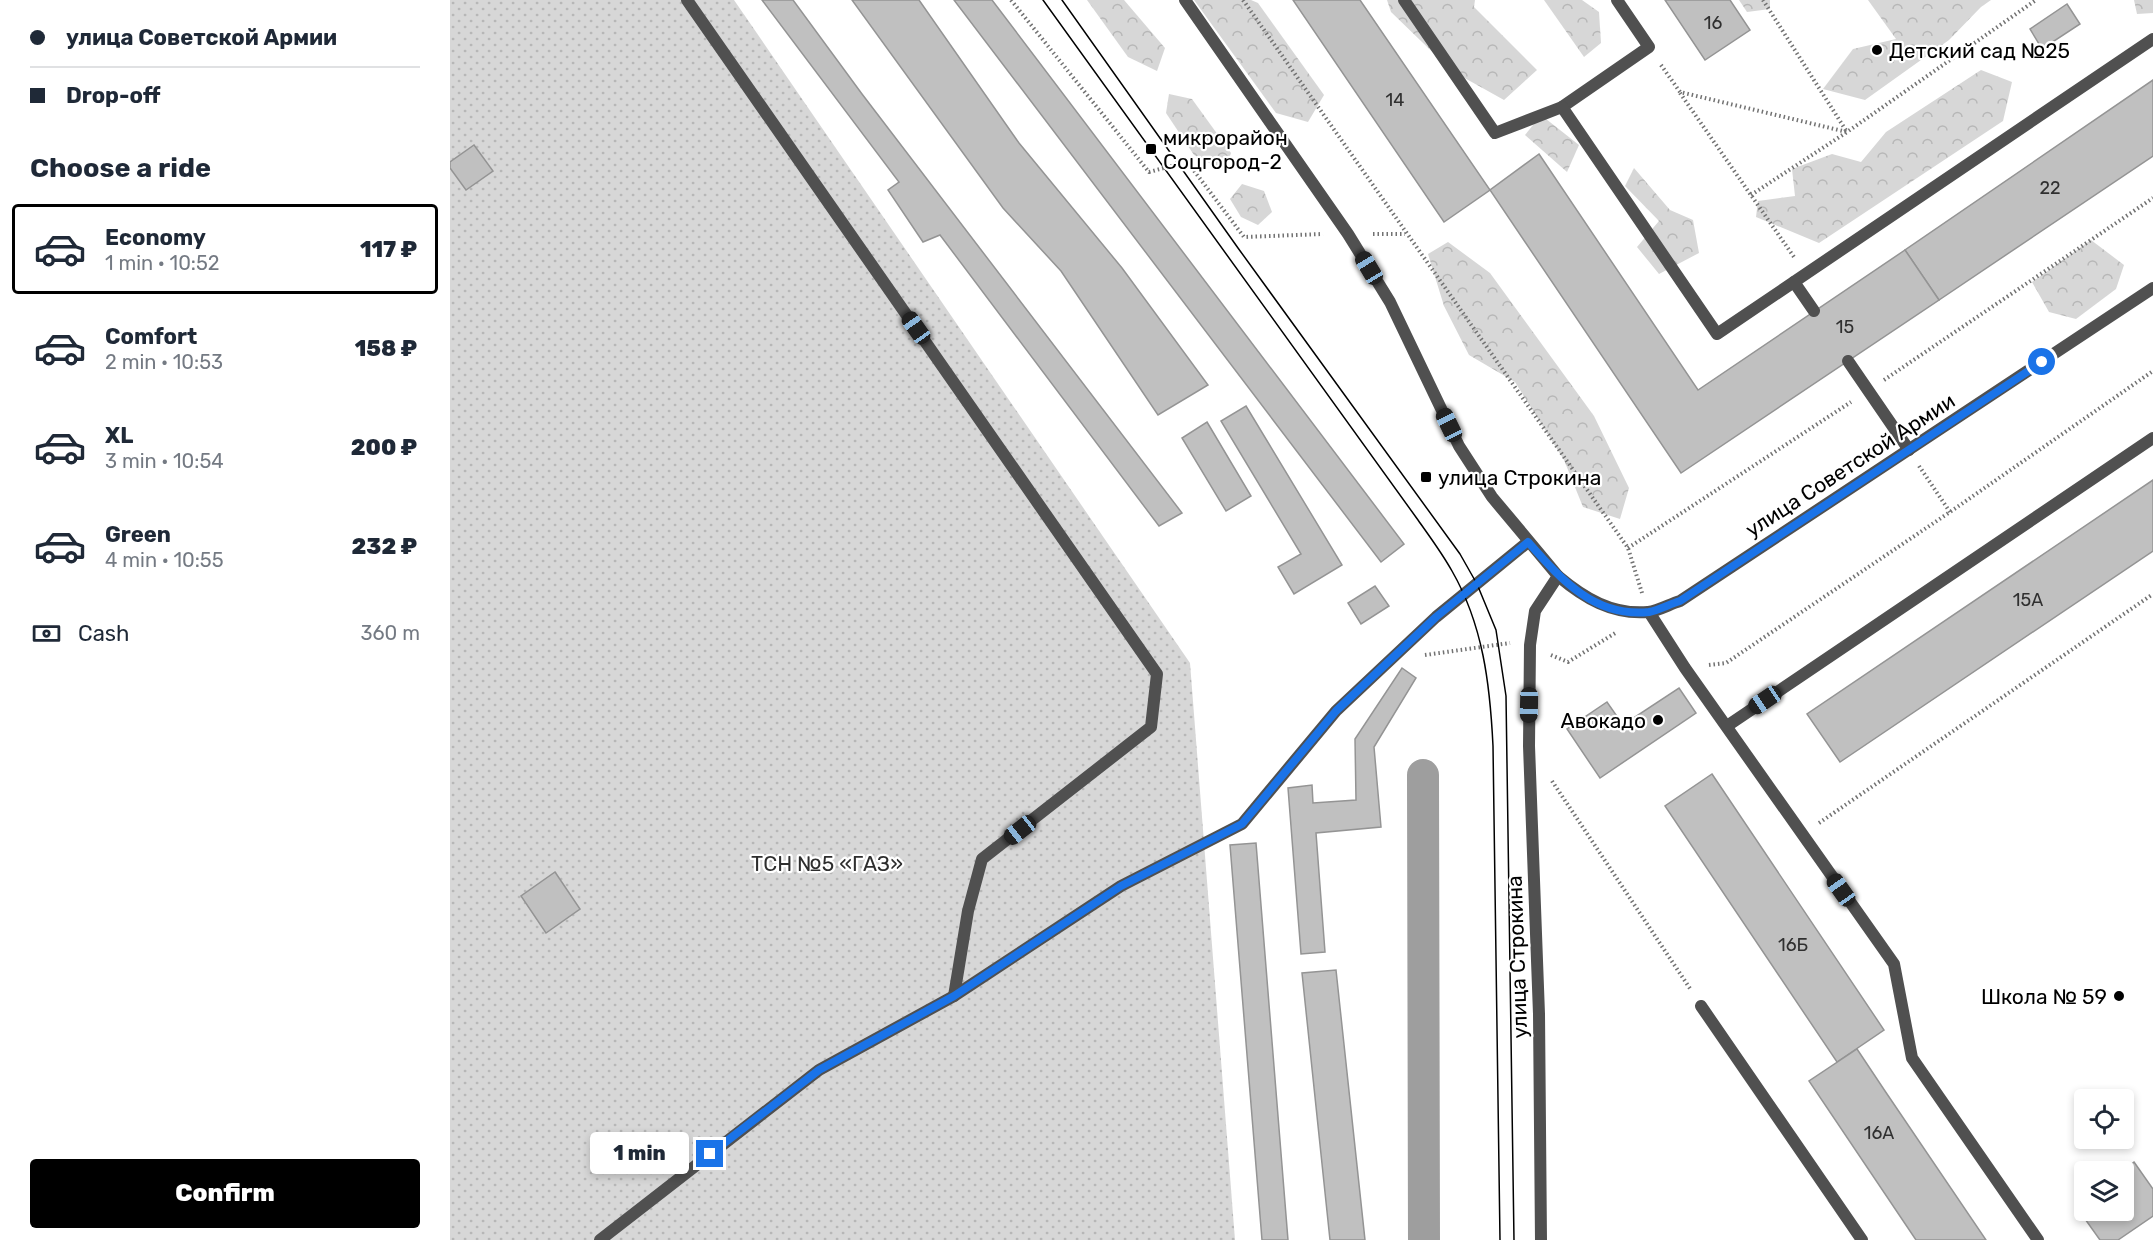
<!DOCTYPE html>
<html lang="en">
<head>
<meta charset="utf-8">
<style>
  body { margin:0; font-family:Rubik,sans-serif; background:#f2f2f3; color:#1f2937; height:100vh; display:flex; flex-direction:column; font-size:22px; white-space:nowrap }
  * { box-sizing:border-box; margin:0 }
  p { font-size:20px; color:#747a83 }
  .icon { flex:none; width:33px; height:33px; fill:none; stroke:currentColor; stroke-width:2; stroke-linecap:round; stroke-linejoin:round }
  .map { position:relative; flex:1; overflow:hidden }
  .side { display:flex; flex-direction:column; background:#fff; width:450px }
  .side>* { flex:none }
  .guide { display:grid; align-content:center; height:132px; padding:0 30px; background:#fff }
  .controls { position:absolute; left:1624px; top:1089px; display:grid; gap:12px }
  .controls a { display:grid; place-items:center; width:60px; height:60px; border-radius:6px; background:#fff; box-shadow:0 3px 9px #0003; font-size:30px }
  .end { position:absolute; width:27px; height:27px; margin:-14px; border:8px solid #1a73e8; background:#fff; box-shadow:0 0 0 3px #fff }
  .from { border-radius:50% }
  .bubble { position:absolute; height:42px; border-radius:6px; background:#fff; box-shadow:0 3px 9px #0003; font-size:20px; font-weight:800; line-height:42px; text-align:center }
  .car { position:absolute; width:18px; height:36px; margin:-18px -9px; border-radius:8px; box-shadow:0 0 4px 2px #0007; background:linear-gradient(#222 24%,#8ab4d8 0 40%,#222 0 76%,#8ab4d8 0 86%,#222 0) }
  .guide b { display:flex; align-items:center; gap:21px; height:57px; font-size:22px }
  .guide b+b { border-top:2px solid #e0e1e3 }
  .guide i { width:15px; height:15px; background:#1f2937 }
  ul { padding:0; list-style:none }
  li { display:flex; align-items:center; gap:18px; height:90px; margin:0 12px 9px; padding:0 18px; border:3px solid transparent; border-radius:6px }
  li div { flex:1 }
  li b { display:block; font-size:22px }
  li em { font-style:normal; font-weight:800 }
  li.active { border-color:#000 }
  li>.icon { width:54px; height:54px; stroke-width:1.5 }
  h2 { padding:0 30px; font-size:27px; line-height:72px }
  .pay { display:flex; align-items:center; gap:15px; height:66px; padding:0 30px; font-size:22px }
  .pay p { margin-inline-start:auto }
  .action { display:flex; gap:12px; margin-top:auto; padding:12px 30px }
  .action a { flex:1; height:69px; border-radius:6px; background:#000; color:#fff; font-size:24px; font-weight:800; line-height:69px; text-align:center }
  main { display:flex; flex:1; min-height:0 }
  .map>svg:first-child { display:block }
</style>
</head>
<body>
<main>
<section class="side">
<div class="guide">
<b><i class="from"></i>улица Советской Армии</b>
<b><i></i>Drop-off</b>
</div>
<h2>Choose a ride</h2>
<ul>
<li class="active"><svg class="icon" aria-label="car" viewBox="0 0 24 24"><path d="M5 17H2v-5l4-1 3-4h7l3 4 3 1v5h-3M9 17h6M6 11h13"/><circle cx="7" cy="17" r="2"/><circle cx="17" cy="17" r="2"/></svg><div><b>Economy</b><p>1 min · 10:52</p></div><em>117 ₽</em></li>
<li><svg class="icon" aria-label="car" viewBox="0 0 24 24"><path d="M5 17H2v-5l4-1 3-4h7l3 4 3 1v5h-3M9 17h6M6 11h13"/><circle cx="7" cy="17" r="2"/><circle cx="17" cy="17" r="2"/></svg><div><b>Comfort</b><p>2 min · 10:53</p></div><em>158 ₽</em></li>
<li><svg class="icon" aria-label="car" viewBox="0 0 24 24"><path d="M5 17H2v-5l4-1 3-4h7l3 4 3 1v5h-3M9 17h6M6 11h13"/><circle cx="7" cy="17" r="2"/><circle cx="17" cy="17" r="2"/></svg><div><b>XL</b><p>3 min · 10:54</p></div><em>200 ₽</em></li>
<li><svg class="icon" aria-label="car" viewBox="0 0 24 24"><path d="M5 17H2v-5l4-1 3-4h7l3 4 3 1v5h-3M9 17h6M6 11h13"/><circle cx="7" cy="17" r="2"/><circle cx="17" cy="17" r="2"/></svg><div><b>Green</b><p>4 min · 10:55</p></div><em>232 ₽</em></li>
</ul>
<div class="pay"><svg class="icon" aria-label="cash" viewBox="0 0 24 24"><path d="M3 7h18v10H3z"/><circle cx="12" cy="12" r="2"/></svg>Cash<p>360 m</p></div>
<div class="action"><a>Confirm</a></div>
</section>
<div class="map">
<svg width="1703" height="1240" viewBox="0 0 1703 1240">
  <defs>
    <pattern id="forest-crowns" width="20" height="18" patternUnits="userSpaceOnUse" patternTransform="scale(1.5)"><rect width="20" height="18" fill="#d7d7d7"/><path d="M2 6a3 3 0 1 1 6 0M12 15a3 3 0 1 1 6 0" fill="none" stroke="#b7b7b7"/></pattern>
    <pattern id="garden-dots" width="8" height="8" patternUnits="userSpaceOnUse" patternTransform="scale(1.5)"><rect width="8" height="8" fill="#d7d7d7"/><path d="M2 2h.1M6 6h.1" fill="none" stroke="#b7b7b7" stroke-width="1.8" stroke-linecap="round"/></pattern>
  </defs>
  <rect width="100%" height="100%" fill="#fff"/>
  <g fill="url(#forest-crowns)">
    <path d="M637 0H674L715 48 707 71 678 57Z"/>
    <path d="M744 0H801L808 3 874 95 858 122 826 113Z"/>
    <path d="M937 0H1025L1024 7 1087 70 1054 100 1002 71 941 12Z"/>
    <path d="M1094 0H1132L1149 12 1151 43 1134 57Z"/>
    <path d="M1289 0H1320V9L1297 12Z"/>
    <path d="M1418 0H1541L1531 7 1499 40 1415 100 1373 89 1403 49 1446 39Z"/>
    <path d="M1684 0H1703V13L1687 14Z"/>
    <path d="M1531 70 1562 82 1553 121 1369 243 1306 217 1308 201 1345 196 1342 169 1382 154 1411 162 1436 132Z"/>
    <path d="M719 94 742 99 781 153 775 171 744 155 716 113Z"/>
    <path d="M1091 115 1129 145 1117 172 1075 135Z"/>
    <path d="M1184 168 1220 210 1243 220 1249 253 1209 274 1187 247 1209 221 1175 186Z"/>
    <path d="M792 184 814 191 822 212 808 225 791 217 780 199Z"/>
    <path d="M1641 240 1674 265 1666 289 1626 319 1599 312 1582 282Z"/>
    <path d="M998 242 1040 273 1144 416 1179 488 1170 519 1133 507 1114 460 1065 382 1019 355 994 306 978 254Z"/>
  </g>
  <path fill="url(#garden-dots)" d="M0 0H284L740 663 785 1240H0Z"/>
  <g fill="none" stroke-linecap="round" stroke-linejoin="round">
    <path stroke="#9e9e9e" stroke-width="32" d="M973 775 974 1240"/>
  </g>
  <g fill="#c0c0c0" stroke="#949494" stroke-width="1.5">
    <path d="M312 0H343L412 94 732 513 709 526 490 235 473 242 438 190 449 182Z"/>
    <path d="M402 0H469L569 143 672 268 758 385 708 415 611 271 553 208Z"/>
    <path d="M504 0H542L954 544 931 562Z"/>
    <path d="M843 0H910L1040 190 994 222Z"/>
    <path d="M1215 0H1280L1300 30 1255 60Z"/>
    <path d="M1617 4 1630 24 1592 49 1580 29Z"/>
    <path d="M1703 80V156L1489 300 1455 250Z"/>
    <path d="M24 145 43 171 16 190 0 168V162Z"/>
    <path d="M1089 154 1248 390 1455 250 1489 300 1231 473 1040 190Z"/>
    <path d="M796 406 892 565 844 594 828 567 851 554 771 421Z"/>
    <path d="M757 422 801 496 776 511 732 438Z"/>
    <path d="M1703 480V551L1390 762 1357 714Z"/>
    <path d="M925 586 939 606 911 624 898 603Z"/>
    <path d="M952 668 966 678 924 747 931 827 866 833 875 952 851 954 838 788 862 785 863 803 906 800 905 739Z"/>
    <path d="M1229 688 1246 713 1150 778 1117 729 1157 702 1173 725Z"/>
    <path d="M1262 774 1434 1030 1387 1062 1215 806Z"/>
    <path d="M806 843 838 1240H812L780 845Z"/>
    <path d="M105 872 130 909 96 933 71 896Z"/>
    <path d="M886 970 915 1240H880L852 973Z"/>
    <path d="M1407 1049 1435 1091 1536 1240H1466L1359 1081Z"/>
    <path d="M1684 1162 1703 1189V1216L1668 1240H1650L1625 1205 1635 1197V1210H1674V1172H1671Z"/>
  </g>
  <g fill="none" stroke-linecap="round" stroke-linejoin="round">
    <g stroke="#727272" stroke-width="4" stroke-dasharray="1.5 3" stroke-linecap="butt">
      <path d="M561 0 699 172 729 164H739L794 237 873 234"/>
      <path d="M793 0 1178 548 1192 593"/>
      <path d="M1211 65 1230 92 1397 132 1586 0"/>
      <path d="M1230 93 1344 257"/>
      <path d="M1301 195 1397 132 1313 0"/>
      <path d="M923 234H955"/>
      <path d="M1434 380 1703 198"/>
      <path d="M1469 466 1500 512"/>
      <path d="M1178 548 1401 402"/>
      <path d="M975 655 1060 643"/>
      <path d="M1101 655 1118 662 1167 632"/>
      <path d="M1259 665 1276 663 1500 512 1703 371"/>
      <path d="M1102 781 1241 990"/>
      <path d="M1369 823 1703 594"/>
    </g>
    <g stroke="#505050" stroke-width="12">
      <path d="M237 0 707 674 701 727 532 859 518 911 504 996"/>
      <path d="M954 0 1045 133 1112 107 1199 47 1167 0"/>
      <path d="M1112 107 1267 334 1703 39"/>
      <path d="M1344 282 1364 311"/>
      <path d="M1398 361 1459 450"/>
      <path d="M1199 612 1235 668 1444 964 1462 1058 1588 1240"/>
      <path d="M1277 726 1703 438"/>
      <path d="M1251 1006 1412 1240"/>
      <path d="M150 1240 369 1070 504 996 671 886 792 824 886 711 986 617 1078 542"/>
    </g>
    <path stroke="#505050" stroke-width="12" d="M1108 576C1134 598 1162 615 1198 612 1208 611 1220 604 1230 601L1703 288"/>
    <path stroke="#505050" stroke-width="12" d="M735 0 898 234 940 302 1009 446 1042 497 1108 576 1085 611 1080 645 1079 746 1089 1014 1091 1240"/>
    <g stroke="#000" stroke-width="1.5">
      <path d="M593 0 968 520C980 537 992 553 1002 571 1033 625 1040 684 1043 746L1050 1240"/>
      <path d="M612 0 788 248 1010 554 1027 584 1046 630 1056 696 1064 1240"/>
    </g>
  </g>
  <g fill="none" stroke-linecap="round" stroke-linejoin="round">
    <path stroke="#1a73e8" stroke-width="8" d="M260 1154 369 1070 504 996 671 886 792 824 886 711 986 617 1078 542C1110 578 1144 618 1199 612 1209 610 1220 604 1230 601L1592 362"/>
  </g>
  <g fill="#000" stroke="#fff" stroke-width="2">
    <circle cx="1427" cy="50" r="6"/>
    <rect x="695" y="143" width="12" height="12" rx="3"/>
    <rect x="970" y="471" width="12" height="12" rx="3"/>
    <circle cx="1208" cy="720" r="6"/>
    <circle cx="1669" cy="996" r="6"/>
  </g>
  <g text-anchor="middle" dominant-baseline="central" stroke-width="4.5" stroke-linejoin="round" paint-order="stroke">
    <g font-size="18" fill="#303030">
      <text x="1263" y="23">16</text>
      <text x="945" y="100">14</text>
      <text x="1600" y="188">22</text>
      <text x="1395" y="327">15</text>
      <text x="1578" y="600">15А</text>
      <text x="1343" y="945">16Б</text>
      <text x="1429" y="1133">16А</text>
    </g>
    <g font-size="21" fill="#000" stroke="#fff" text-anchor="start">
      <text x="1439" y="50">Детский сад №25</text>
      <text x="713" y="137">микрорайон<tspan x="713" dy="24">Соцгород-2</tspan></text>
      <text x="988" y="477">улица Строкина</text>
      <text x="1196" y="720" text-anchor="end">Авокадо</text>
      <text x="1657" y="996" text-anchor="end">Школа № 59</text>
    </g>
    <g font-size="21" fill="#000" stroke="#fff">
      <text transform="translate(1400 465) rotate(-33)">улица Советской Армии</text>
      <text transform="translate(1067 957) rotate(-92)">улица Строкина</text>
    </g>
    <g font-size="21" fill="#2e2e2e" stroke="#fff">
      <text x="377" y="863">ТСН №5 «ГАЗ»</text>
    </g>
  </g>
</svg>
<div class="controls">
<a><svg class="icon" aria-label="locate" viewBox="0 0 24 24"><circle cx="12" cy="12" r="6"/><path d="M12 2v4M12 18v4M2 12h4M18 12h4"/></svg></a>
<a><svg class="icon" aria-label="layers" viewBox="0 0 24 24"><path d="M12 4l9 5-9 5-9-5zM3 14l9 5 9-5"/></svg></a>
</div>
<i class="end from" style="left:1592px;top:362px"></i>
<i class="end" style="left:260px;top:1154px"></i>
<div class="bubble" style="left:140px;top:1132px;width:99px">1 min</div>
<i class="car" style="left:919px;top:268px;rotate:329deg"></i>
<i class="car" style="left:466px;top:328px;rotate:325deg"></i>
<i class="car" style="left:999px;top:425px;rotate:334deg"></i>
<i class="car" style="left:1315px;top:700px;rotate:236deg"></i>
<i class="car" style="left:1079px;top:705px;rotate:181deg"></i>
<i class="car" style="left:570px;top:830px;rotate:232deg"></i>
<i class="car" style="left:1391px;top:890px;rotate:325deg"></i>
</div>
</main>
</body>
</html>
